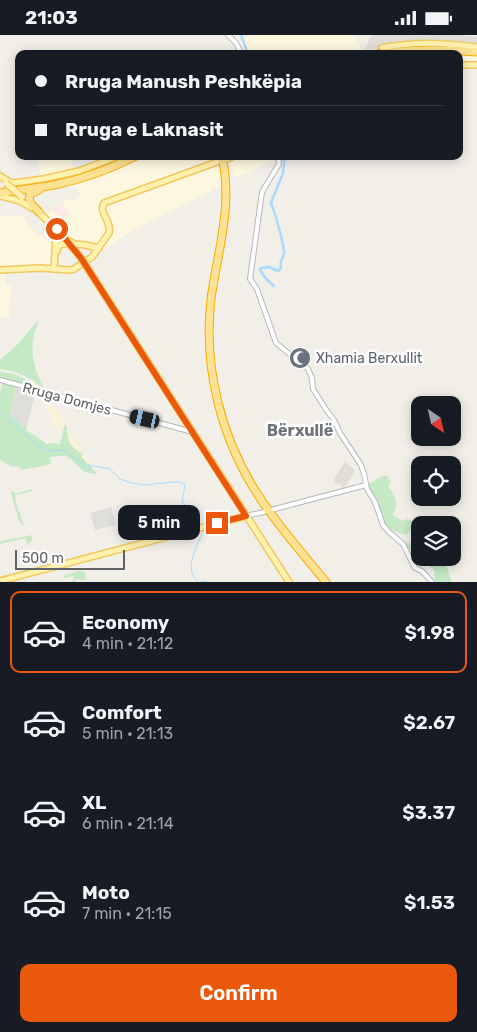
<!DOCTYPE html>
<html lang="en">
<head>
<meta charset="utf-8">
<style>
  body { margin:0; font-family:Rubik,sans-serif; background:#242831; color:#f1f3f6; height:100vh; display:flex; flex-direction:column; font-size:19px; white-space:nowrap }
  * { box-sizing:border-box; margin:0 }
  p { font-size:16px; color:#9ea1a6 }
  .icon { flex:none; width:28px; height:28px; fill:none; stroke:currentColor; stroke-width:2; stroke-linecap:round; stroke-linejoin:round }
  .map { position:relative; height:547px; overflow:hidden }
  .panel { display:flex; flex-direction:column; background:#171b24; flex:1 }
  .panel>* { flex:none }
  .hud { position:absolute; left:15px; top:15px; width:448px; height:110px; border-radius:10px; box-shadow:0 2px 12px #0003; display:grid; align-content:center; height:110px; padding:0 20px; background:#171b24 }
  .needle { width:32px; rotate:146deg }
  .buttons { position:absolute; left:411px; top:361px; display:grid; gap:10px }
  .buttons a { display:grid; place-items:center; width:50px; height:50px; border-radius:10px; background:#171b24; box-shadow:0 2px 12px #0003; font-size:25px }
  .scale { position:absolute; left:15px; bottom:12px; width:110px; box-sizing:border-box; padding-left:5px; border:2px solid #5f6368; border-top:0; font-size:14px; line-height:18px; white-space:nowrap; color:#5f6368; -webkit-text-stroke:4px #fff; paint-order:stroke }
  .end { position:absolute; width:22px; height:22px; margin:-11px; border:6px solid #ea580c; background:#fff; box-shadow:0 0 0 2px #fff }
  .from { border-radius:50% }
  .bubble { position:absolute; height:35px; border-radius:10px; background:#171b24; box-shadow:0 2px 12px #0003; font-size:16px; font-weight:600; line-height:35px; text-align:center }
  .car { position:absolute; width:15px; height:30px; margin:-15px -8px; border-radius:6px; box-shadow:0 0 4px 1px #0007; background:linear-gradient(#222 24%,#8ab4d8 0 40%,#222 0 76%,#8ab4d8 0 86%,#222 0) }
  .hud b { display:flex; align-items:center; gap:18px; height:48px; font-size:19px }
  .hud b+b { border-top:1px solid #363941 }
  .hud i { width:12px; height:12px; background:#f1f3f6 }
  ul { padding:9px 0 0; list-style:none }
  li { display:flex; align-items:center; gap:15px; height:82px; margin:0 10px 8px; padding:0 10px; border:2px solid transparent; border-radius:10px }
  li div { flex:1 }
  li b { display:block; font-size:19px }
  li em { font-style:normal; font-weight:600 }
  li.active { border-color:#ea580c }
  li>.icon { width:45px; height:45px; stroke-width:1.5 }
  .cta { display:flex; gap:10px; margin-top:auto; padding:10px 20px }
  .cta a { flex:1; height:58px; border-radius:10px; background:#ea580c; color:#fff; font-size:20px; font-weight:600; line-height:58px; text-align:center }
  .status { display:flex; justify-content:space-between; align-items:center; height:35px; padding:0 25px; background:#171b24; direction:ltr }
  .status svg { height:14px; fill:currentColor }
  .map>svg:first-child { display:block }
</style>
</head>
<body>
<div class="status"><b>21:03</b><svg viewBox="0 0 49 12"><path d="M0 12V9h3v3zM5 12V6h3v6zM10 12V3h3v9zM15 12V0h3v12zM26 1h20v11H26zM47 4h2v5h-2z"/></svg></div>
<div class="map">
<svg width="477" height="547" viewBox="0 0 477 547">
  <rect width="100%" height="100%" fill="#f1efe8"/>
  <g fill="#fef7e0">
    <path d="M250 0H352L364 19H244L238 8Z"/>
    <path d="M433 17 464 18 477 20V33H459V19H401Z"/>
    <path d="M38 121H69L76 136 41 142Z"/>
    <path d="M143 121H213L217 126 220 140 221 151 137 193 97 220 100 214 75 209 45 183 52 175 61 168 63 170 68 163 73 167 82 160 74 152H55L117 132Z"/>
    <path d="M234 121H283L235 143 229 125Z"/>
    <path d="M23 180 29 192 53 210V228L51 231 0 234V181H21Z"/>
    <path d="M6 236 5 250 11 251 9 283 0 282V237Z"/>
  </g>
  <g fill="#e0deda">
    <path d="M371 0H462L477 2V10L461 7H415L365 15Z"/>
    <path d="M16 353 35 358 27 392 19 390 10 381Z"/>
    <path d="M111 472 116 490 95 495 90 478Z"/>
  </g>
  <path fill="#e1ded6" d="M345 427 355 435 344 454 338 448 336 450 334 447V444Z"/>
  <path fill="#fce8e6" d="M61 168 69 179 62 185 53 174Z"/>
  <g fill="#c5e8c5">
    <path d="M40 283C27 311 32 331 46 357 34 343 18 336 0 334V325L18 309Z"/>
    <path d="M0 337C17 338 29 345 42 356L0 345Z"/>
    <path d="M2 348 16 351 10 381 20 386 19 390 27 392 26 395 47 409 54 408 60 409 65 389 86 424 96 438V439L84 437 71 424 66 421H60L50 422 51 429 22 435 18 431 13 432 0 425V358Z"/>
    <path d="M382 441H387L391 447 388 452 391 455 397 468 393 480 403 486 407 484 414 487 419 488 411 494 406 500 390 495 384 490 369 456V449Z"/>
    <path d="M31 454 34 456 15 460 17 473 20 478 22 487 24 489 22 491V488L19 489 20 487 18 483 11 458 12 456H14L15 459 29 455Z"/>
    <path d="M418 494 420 497V522C432 523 440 519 446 531 449 537 450 541 451 547H435L434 535 416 521 402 506 412 509 417 503 416 497Z"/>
    <path d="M33 500 32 505 28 510 26 504H21L0 509V506Z"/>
    <path d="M79 536H83L86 540V544L83 545 76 544 75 545 76 547H70L74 545 73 541 64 543 63 541Z"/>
  </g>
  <g fill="#fbf3d9">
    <path d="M46 361 65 389 60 396 53 390V388L51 387 52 379 49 378 45 369Z"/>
    <path d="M67 393 90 428 88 429 81 421 83 420 82 418C70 413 67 406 67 393Z"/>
  </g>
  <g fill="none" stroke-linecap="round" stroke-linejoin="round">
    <g stroke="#aadaff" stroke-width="1">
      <path d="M0 378 38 410 50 416 64 415 85 431H92"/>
      <path d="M93 431 110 434 120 444 132 448 145 450 172 447H180L185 450 182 466 201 490"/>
      <path d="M199 547C182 535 197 511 203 497L202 494"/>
      <path d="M201 547 203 546 207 547"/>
    </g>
    <g stroke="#aadaff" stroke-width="2.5">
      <path d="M241 0 248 19"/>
      <path d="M274 251C269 247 263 240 260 235L261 233 269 232 278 236 281 233C279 225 283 225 284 218 285 213 274 174 271 168L283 138 285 121"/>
    </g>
    <g stroke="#b5b8bc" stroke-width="6">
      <g id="minor">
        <path d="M228 0 236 8 242 19"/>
        <path d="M278 121 279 129 262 157 250 244 257 254 276 308 308 334 312 343 313 354 327 376 334 385 340 398 361 430 364 439 367 454 375 467 383 490 389 497 403 509 415 533 422 536 432 547"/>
        <path d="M0 345 189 396 191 395"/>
        <path d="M271 475 366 450"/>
        <path d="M246 481 264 477"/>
      </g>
    </g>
    <g stroke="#f2c960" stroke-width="8">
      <g id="major">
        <path d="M382 13C412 6 447 8 477 12"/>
        <path d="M459 30H477"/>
        <path d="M227 124 234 121"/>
        <path d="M0 141 8 146 13 148 43 144 79 136 119 121"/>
        <path d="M0 161 20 166 32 173"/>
        <path d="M37 176 62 199 81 223"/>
        <path d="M53 192 56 200 54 234"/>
        <path d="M69 206 75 209 85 210 99 213"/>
        <path d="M57 216C58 208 65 207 71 211"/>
        <path d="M0 235 40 233 70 235 74 234 92 222 109 198C112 185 98 179 104 168L217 127"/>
        <path d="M90 237 289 547"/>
        <path d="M0 546 246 481"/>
      </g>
    </g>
    <g stroke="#f9ab00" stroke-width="9">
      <g id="highway">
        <path d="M377 19C411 14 443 14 477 17"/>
        <path d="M222 121C233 172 218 214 211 264 203 332 221 403 258 460 278 491 303 519 326 547"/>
        <path d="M39 155 30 159 29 164 31 169 39 177"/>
        <path d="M0 158C18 155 36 153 54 150 83 144 110 134 136 121"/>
      </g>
    </g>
    <use href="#minor" stroke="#fff" stroke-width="4"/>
    <use href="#major" stroke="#fff2af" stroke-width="5"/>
    <use href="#highway" stroke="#fde293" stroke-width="7"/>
    <g stroke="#f2c960" stroke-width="8" stroke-linecap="butt">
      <g id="major-bridge">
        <path d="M6 148 22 162"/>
        <path d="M81 223 90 237"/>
      </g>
    </g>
    <use href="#major-bridge" stroke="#fff2af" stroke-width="5"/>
  </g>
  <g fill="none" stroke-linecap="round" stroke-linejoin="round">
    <path stroke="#ea580c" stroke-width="6" d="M57 194 81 223 246 481 217 488"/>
  </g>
  <defs>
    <g id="mosque-disc" transform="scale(1.125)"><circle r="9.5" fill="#6b7280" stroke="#fff"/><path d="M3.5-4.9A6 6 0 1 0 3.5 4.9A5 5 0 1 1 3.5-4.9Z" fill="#fff"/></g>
  </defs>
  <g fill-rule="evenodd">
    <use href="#mosque-disc" x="300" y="323"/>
  </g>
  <g text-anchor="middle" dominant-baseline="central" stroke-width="5" stroke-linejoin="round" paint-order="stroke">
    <g font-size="14" fill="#5b616d" stroke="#fff" text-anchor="start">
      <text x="316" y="323">Xhamia Berxullit</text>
    </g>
    <g font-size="14" fill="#5f6368" stroke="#fff">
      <text transform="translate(67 364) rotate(15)">Rruga Domjes</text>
    </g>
    <g font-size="16" font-weight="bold" fill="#70757a" stroke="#fff">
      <text x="300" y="395">Bërxullë</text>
    </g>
  </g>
</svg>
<div class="buttons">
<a><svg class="needle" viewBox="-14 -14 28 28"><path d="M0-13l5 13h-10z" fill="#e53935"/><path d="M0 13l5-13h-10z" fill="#9ea1a6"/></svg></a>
<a><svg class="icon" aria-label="locate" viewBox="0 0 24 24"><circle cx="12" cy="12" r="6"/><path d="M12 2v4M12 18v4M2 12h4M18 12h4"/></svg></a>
<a><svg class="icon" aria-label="layers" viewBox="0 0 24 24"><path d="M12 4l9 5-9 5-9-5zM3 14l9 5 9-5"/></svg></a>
</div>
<div class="scale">500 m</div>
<i class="end from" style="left:57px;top:194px"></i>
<i class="end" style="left:217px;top:488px"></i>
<div class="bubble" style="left:118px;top:470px;width:82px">5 min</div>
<i class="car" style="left:145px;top:384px;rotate:283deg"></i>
<div class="hud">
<b><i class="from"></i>Rruga Manush Peshkëpia</b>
<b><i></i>Rruga e Laknasit</b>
</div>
</div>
<section class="panel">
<ul>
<li class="active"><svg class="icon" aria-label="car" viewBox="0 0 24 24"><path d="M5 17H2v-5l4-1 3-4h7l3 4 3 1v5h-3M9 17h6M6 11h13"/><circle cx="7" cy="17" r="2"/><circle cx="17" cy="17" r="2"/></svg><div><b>Economy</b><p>4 min · 21:12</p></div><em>$1.98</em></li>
<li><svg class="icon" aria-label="car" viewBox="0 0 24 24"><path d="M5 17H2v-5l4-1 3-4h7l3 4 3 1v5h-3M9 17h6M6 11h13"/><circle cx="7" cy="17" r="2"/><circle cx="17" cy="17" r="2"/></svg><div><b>Comfort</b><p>5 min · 21:13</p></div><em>$2.67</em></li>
<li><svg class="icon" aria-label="car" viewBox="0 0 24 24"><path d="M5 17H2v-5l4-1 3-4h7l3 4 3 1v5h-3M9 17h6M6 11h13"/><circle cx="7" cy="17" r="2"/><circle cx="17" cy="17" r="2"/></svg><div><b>XL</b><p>6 min · 21:14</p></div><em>$3.37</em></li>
<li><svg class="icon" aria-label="car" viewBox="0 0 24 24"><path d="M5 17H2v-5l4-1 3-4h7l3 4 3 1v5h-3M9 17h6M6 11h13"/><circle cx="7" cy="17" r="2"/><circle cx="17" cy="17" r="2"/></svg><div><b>Moto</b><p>7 min · 21:15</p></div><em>$1.53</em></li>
</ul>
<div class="cta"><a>Confirm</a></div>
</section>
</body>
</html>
